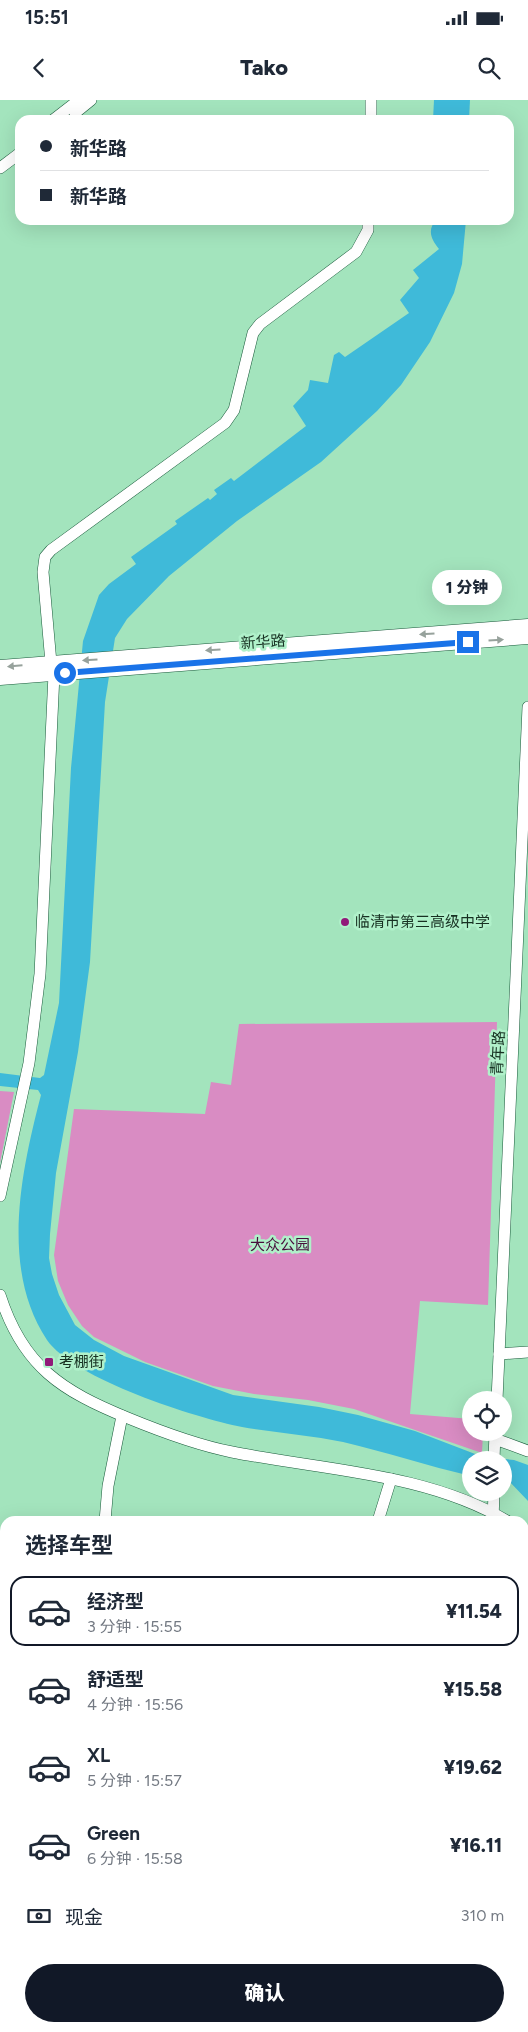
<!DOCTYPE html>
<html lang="zh">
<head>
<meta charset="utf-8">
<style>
  body { margin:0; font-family:Figtree,"Noto Sans SC",sans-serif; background:#f6f6f7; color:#1f2937; height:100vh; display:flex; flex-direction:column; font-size:19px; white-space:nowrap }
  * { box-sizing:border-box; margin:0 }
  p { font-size:16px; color:#747a83 }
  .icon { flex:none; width:28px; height:28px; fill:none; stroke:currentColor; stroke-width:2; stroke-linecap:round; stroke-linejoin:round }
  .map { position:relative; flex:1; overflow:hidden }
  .sheet { position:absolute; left:0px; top:1416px; width:529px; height:516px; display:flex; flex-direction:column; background:#fff; border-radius:15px 15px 0 0; box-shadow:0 5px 20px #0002 }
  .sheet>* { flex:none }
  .banner { position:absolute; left:15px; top:15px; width:499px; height:110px; border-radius:15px; box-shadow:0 5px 20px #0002; display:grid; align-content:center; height:110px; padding:0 25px; background:#fff }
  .controls { position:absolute; left:462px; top:1291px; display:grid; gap:10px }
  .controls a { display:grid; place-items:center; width:50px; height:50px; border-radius:50%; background:#fff; box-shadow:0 5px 20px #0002; font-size:25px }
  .end { position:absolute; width:22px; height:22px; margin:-11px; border:6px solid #1a73e8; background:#fff; box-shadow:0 0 0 2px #fff }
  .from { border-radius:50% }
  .bubble { position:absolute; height:35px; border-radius:18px; background:#fff; box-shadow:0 5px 20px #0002; font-size:16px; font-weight:800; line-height:35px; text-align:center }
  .banner b { display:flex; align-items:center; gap:18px; height:48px; font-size:19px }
  .banner b+b { border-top:1px solid #e0e1e3 }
  .banner i { width:12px; height:12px; background:#1f2937 }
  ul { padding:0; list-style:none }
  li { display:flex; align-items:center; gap:15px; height:70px; margin:0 10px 8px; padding:0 15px; border:2px solid transparent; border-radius:15px }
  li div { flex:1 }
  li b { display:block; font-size:19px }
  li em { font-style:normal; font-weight:800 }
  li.active { border-color:#111827 }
  li>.icon { width:45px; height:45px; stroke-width:1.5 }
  h2 { padding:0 25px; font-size:22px; line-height:60px }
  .pay { display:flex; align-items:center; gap:12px; height:55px; padding:0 25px; font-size:19px }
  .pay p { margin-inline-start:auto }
  .cta { display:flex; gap:10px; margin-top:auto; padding:10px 25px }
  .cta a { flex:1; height:58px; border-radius:30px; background:#111827; color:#fff; font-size:20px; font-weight:800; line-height:58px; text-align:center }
  .status { display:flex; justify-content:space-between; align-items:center; height:35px; padding:0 25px; background:#fff; direction:ltr }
  .status svg { height:14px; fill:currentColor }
  header { display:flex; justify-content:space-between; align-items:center; height:65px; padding:0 25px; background:#fff; font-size:22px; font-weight:800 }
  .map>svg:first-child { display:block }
</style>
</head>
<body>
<div class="status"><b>15:51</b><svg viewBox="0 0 49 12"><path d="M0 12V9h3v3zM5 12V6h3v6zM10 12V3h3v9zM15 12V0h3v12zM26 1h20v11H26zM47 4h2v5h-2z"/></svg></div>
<header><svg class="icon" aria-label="back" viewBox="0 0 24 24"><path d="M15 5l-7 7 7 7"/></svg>Tako<svg class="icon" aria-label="search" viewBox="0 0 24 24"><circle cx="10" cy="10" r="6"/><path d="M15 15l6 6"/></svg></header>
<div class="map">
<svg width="528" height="1932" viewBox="0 0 528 1932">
  <rect width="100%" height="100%" fill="#a3e4bd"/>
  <g fill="#d98cc3">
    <path d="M497 922 488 1205 420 1201 410 1314 471 1319V1332L483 1333 482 1353 354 1309 308 1300 254 1294 213 1286 145 1262 94 1237 82 1226 68 1205 58 1181 54 1155 74 1009 205 1014 211 982 231 985 239 924Z"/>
    <path d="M0 991 14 992 0 1063Z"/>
  </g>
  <g fill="#3fbad9">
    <path d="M434 0H470L469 20H433Z"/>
    <path d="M436 120H466L462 164 454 193 430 242 401 285 377 311 321 362 237 421 169 476 127 519 115 538 105 602 90 862 78 952 56 1073 50 1134 49 1158 52 1174 59 1195 75 1225 94 1240 124 1256 233 1295 319 1307 358 1315 415 1331 483 1357 514 1360 528 1365V1401L508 1380H504V1360H471V1376C428 1366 386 1352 343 1342 310 1335 276 1333 242 1327 196 1318 74 1279 47 1240 0 1169 21 1072 41 995L38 990 0 986V973L40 978 44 975 59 903 71 668 83 541 99 495 109 484 136 464 131 457 177 424 175 421 208 398 210 400 217 394 214 390 231 378 234 381 306 326 293 306 308 290 310 280 328 283 334 255 339 252 345 257 409 213 400 200 419 178 413 170 439 149C431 139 427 130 436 120Z"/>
  </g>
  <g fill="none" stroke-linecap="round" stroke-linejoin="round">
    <g stroke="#185a3a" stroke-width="12">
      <g id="minor">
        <path d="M75 13 91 0"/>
        <path d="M53 20 79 0"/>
        <path d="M371 20V0"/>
        <path d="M0 68 20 53"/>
        <path d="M51 563 43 472 45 457 51 450 225 323 234 310 253 233 260 224 356 152 368 130V120"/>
        <path d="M0 1096 29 963 40 874 54 574"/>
        <path d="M0 1195C23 1267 62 1291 128 1318 162 1332 197 1345 232 1352 322 1370 427 1373 507 1421"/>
        <path d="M499 1254 528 1252"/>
        <path d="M497 1300 528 607"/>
        <path d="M495 1339 528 1351"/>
        <path d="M494 1360 495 1332"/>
        <path d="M493 1420 494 1392"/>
        <path d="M105 1421 108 1386 122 1316"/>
        <path d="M378 1421 391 1379"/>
        <path d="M524 1432 528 1434"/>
        <path d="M524 1653H528"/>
        <path d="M524 1804 528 1803"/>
        <path d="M0 1869H5"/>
        <path d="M524 1926 525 1932"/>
        <path d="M165 1928 166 1932"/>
      </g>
    </g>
    <g stroke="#185a3a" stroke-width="15">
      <g id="major">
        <path d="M0 567 528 526"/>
        <path d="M0 578 528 537"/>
      </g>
    </g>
    <use href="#minor" stroke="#fff" stroke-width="11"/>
    <use href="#major" stroke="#fff" stroke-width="14"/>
  </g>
  <defs><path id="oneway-solid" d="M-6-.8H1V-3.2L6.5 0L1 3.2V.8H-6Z" transform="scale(1.25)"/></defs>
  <g fill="#97a29c">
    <use href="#oneway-solid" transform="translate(427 534) rotate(176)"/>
    <use href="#oneway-solid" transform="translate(496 540) rotate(-4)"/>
    <use href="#oneway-solid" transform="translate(213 550) rotate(176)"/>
    <use href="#oneway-solid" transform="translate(90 560) rotate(176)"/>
    <use href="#oneway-solid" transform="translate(15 566) rotate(175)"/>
  </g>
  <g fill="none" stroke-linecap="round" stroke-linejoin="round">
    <path stroke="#1a73e8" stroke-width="6" d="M65 573 468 542"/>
  </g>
  <g fill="#911a79" stroke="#b0f1ca" stroke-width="2">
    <circle cx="345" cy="822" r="5"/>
    <rect x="44" y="1257" width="10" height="10" rx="2.5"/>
  </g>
  <g text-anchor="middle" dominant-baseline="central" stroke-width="5" stroke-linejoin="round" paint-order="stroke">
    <g font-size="15" fill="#173122" stroke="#b0f1ca">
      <text transform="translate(263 542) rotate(-4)">新华路</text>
      <text transform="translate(498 953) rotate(-87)">青年路</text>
    </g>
    <g font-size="15" fill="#173122" stroke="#b0f1ca" text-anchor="start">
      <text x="355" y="822">临清市第三高级中学</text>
      <text x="59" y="1262">考棚街</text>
    </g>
    <g font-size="15" fill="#480e3c" stroke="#b0f1ca">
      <text x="280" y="1145">大众公园</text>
    </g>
  </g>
</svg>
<div class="controls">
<a><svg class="icon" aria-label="locate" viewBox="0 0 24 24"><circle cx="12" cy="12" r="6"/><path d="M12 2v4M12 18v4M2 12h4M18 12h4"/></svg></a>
<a><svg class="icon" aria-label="layers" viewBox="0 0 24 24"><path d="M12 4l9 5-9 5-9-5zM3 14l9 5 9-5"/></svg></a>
</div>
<i class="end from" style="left:65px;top:573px"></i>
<i class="end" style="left:468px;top:542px"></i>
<div class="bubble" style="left:432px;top:470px;width:70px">1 分钟</div>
<div class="banner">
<b><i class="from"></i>新华路</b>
<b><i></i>新华路</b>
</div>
<section class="sheet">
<h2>选择车型</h2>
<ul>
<li class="active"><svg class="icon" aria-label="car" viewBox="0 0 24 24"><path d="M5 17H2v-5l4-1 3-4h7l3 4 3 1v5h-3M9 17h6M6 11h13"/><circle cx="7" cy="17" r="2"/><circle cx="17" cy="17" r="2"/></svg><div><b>经济型</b><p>3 分钟 · 15:55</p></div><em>¥11.54</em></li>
<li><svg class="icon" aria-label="car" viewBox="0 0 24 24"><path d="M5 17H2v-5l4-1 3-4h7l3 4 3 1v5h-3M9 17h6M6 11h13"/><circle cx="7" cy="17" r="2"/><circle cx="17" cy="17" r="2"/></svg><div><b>舒适型</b><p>4 分钟 · 15:56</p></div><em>¥15.58</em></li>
<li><svg class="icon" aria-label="car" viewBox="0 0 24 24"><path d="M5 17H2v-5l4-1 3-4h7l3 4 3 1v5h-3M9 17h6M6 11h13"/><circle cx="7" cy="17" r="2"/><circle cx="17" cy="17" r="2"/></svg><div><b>XL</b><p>5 分钟 · 15:57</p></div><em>¥19.62</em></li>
<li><svg class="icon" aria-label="car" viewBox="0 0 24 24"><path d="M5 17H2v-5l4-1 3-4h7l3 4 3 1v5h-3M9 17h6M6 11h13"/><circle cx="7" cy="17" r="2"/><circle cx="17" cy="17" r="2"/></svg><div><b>Green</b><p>6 分钟 · 15:58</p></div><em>¥16.11</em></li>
</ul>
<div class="pay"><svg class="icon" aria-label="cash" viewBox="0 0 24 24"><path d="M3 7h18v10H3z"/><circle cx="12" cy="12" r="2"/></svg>现金<p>310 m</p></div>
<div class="cta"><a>确认</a></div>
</section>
</div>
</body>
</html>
